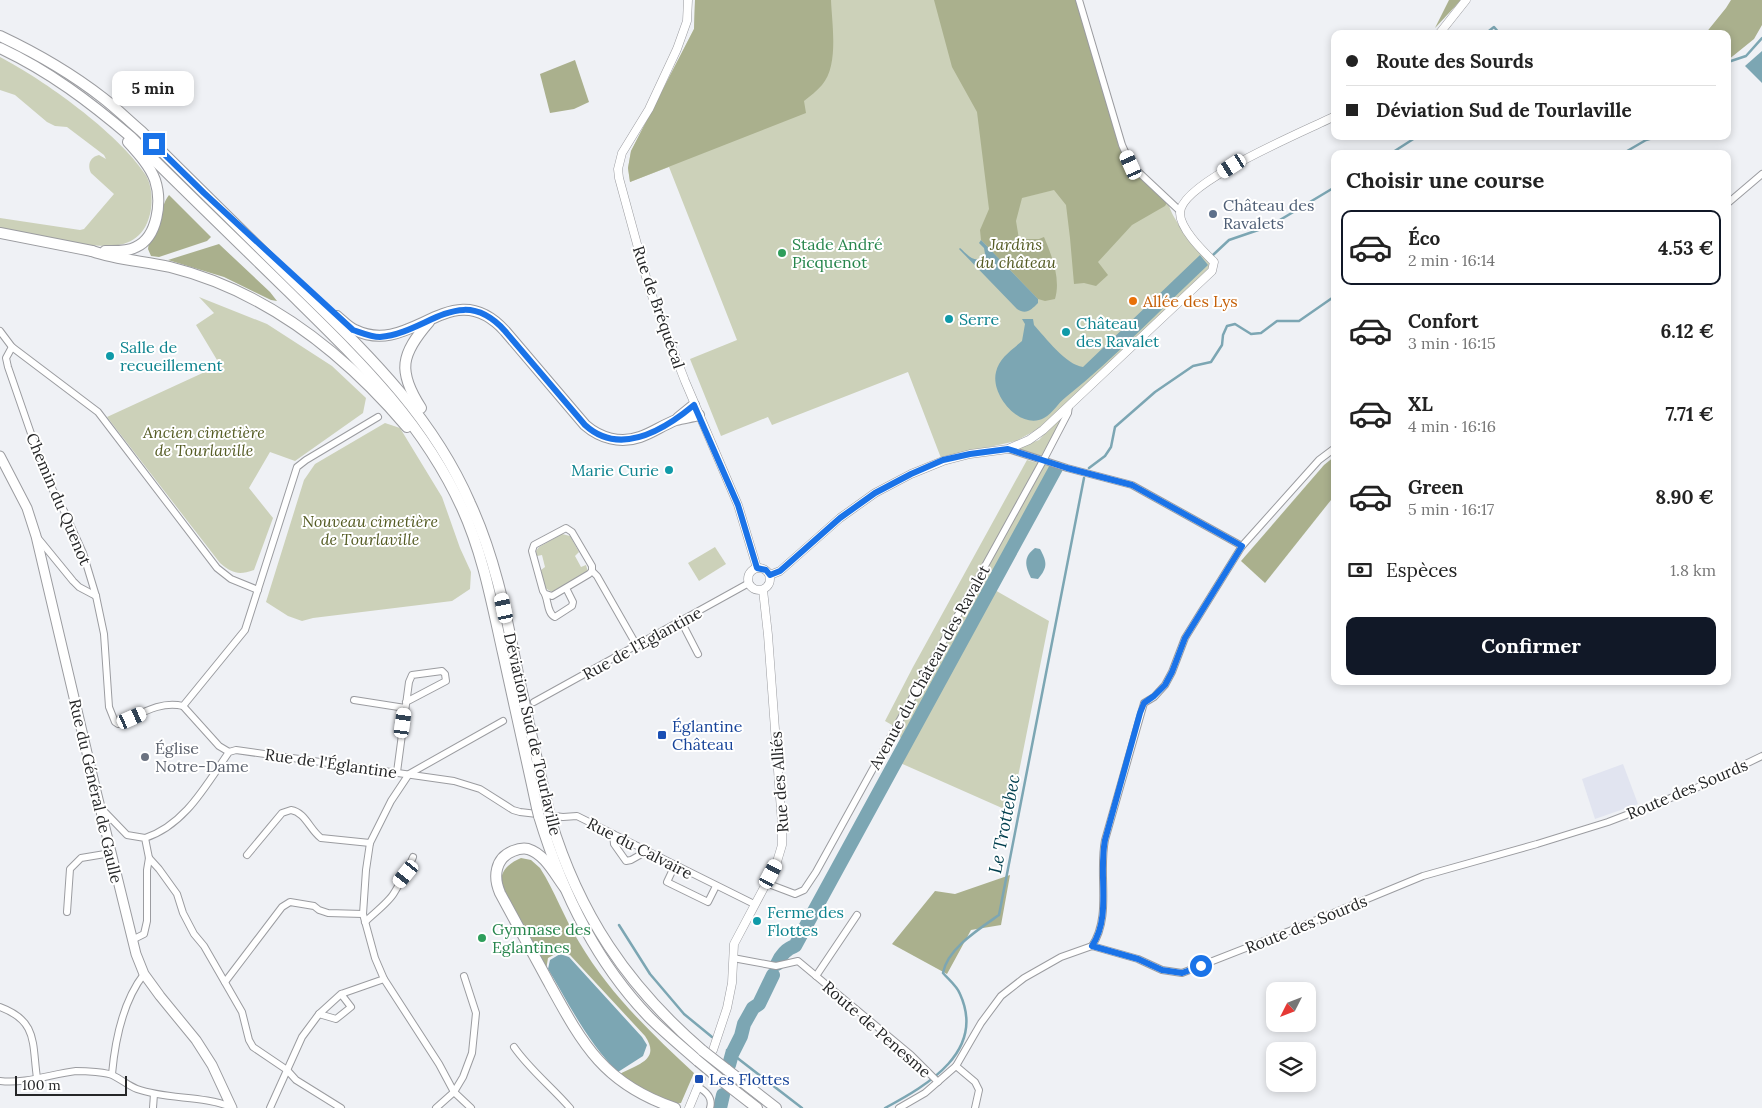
<!DOCTYPE html>
<html lang="fr">
<head>
<meta charset="utf-8">
<style>
  body { margin:0; font-family:Lora,serif; background:#f2f2f2; color:#222; height:100vh; display:flex; flex-direction:column; font-size:19px; white-space:nowrap }
  * { box-sizing:border-box; margin:0 }
  p { font-size:16px; color:#767676 }
  .icon { flex:none; width:28px; height:28px; fill:none; stroke:currentColor; stroke-width:2; stroke-linecap:round; stroke-linejoin:round }
  .map { position:relative; flex:1; overflow:hidden }
  .sheet { position:absolute; left:1331px; top:150px; width:400px; height:535px; display:flex; flex-direction:column; background:#fff; border-radius:10px; box-shadow:0 2px 8px #0003 }
  .sheet>* { flex:none }
  .guide { position:absolute; left:1331px; top:30px; width:400px; height:110px; border-radius:10px; box-shadow:0 2px 8px #0003; display:grid; align-content:center; height:110px; padding:0 15px; background:#fff }
  .needle { width:32px; rotate:228deg }
  .buttons { position:absolute; left:1266px; top:982px; display:grid; gap:10px }
  .buttons a { display:grid; place-items:center; width:50px; height:50px; border-radius:10px; background:#fff; box-shadow:0 2px 8px #0003; font-size:25px }
  .scale { position:absolute; left:15px; bottom:12px; width:112px; box-sizing:border-box; padding-left:5px; border:2px solid #252627; border-top:0; font-size:14px; line-height:18px; white-space:nowrap; color:#252627; -webkit-text-stroke:4px #fff; paint-order:stroke }
  .end { position:absolute; width:22px; height:22px; margin:-11px; border:6px solid #1a73e8; background:#fff; box-shadow:0 0 0 2px #fff }
  .from { border-radius:50% }
  .bubble { position:absolute; height:35px; border-radius:10px; background:#fff; box-shadow:0 2px 8px #0003; font-size:16px; font-weight:700; line-height:35px; text-align:center }
  .car { position:absolute; width:15px; height:30px; margin:-15px -8px; border-radius:6px; box-shadow:0 0 4px 1px #0007; background:linear-gradient(#fff 24%,#345 0 40%,#fff 0 76%,#345 0 86%,#fff 0) }
  .guide b { display:flex; align-items:center; gap:18px; height:48px; font-size:19px }
  .guide b+b { border-top:1px solid #e0e0e0 }
  .guide i { width:12px; height:12px; background:#222 }
  ul { padding:0; list-style:none }
  li { display:flex; align-items:center; gap:15px; height:75px; margin:0 10px 8px; padding:0 5px; border:2px solid transparent; border-radius:10px }
  li div { flex:1 }
  li b { display:block; font-size:19px }
  li em { font-style:normal; font-weight:700 }
  li.on { border-color:#111827 }
  li>.icon { width:45px; height:45px; stroke-width:1.5 }
  h2 { padding:0 15px; font-size:22px; line-height:60px }
  .pay { display:flex; align-items:center; gap:12px; height:55px; padding:0 15px; font-size:19px }
  .pay p { margin-inline-start:auto }
  .action { display:flex; gap:10px; margin-top:auto; padding:10px 15px }
  .action a { flex:1; height:58px; border-radius:10px; background:#111827; color:#fff; font-size:20px; font-weight:700; line-height:58px; text-align:center }
  .map>svg:first-child { display:block }
</style>
</head>
<body>
<div class="map">
<svg width="1762" height="1108" viewBox="0 0 1762 1108">
  <rect width="100%" height="100%" fill="#eff1f5"/>
  <path fill="#e1e4f0" d="M1623 764 1638 804 1595 819 1582 779Z"/>
  <g fill="#ccd1b9">
    <path d="M695 0H1079L1131 165 1168 201C1171 222 1199 248 1211 266L1130 344 1038 429 1016 441 941 458 908 372 772 425 768 417 721 436 690 359 737 340 669 167 630 182 628 168 631 151 694 29Z"/>
    <path d="M0 57C44 80 117 132 145 174 152 184 153 202 150 214 139 259 93 245 60 240 40 236 20 233 0 228V218L80 230 84 229 114 194 91 173C87 165 90 157 99 155L106 159 104 155 67 127 55 126 47 122 15 95 0 90Z"/>
    <path d="M199 297 267 324 332 366 366 398 363 413 295 461 270 452 249 488 273 518 254 570C239 575 233 574 220 563L107 417 220 365 196 325 214 313Z"/>
    <path d="M1060 417 1062 419 1041 457 1017 448 1039 440Z"/>
    <path d="M385 423 400 428 442 497 460 548 471 572 470 589 452 601 313 618 302 621 288 616 266 602 304 480 315 464Z"/>
    <path d="M1027 460 1056 468 993 589 1049 621 1011 812 898 762 906 741 896 735 899 729 885 721 913 667Z"/>
    <path d="M562 534 570 536 579 552 575 556 581 567 586 565 588 572 555 592H552L545 588 541 570 545 567 542 555 537 556 536 551 539 547Z"/>
    <path d="M715 547 726 564 699 581 688 563Z"/>
  </g>
  <g fill="#aab08d">
    <path d="M695 0H831C832 24 839 66 822 85 817 91 810 96 804 101L806 113 630 182 628 168 631 151 694 29Z"/>
    <path d="M934 0H1079L1131 165 1168 201 1165 206 1132 225 1098 262 1108 275 1096 286 1084 283 1074 284 1070 238 1066 205 1054 190 1022 198 1016 221 1019 239H1039L1044 237C1052 256 1061 279 1055 299L1045 301 1038 299 981 240 980 230 989 209 977 112 952 67Z"/>
    <path d="M1449 0H1461L1435 28Z"/>
    <path d="M1731 0H1762V25L1754 39 1728 60V34H1705L1726 8Z"/>
    <path d="M575 60 589 102 574 109 550 113 540 74Z"/>
    <path d="M169 195 211 237 207 241 159 257 151 256 148 249 149 242C163 229 158 209 169 195Z"/>
    <path d="M219 244 270 292 277 301 271 300 224 277 168 260Z"/>
    <path d="M1335 456V495L1265 583 1241 561 1324 465Z"/>
    <path d="M521 858 531 860 540 868C555 891 564 918 579 942 609 993 651 1033 694 1073L681 1103C666 1106 633 1083 620 1074 638 1064 661 1060 645 1036L570 955 561 951 548 958 546 970 501 884C500 871 509 863 521 858Z"/>
    <path d="M1010 875 1001 925 971 930 947 974 892 944 935 891 955 894Z"/>
  </g>
  <g fill="#7ca6b3">
    <path d="M1762 51V83L1745 66Z"/>
    <path d="M981 240 1038 299V303C1031 310 1026 315 1017 309L959 249 960 248C967 254 977 267 985 254L984 248 979 243Z"/>
    <path d="M1200 255 1208 265C1161 309 1116 357 1066 397 1058 403 1053 413 1044 418 1021 431 990 395 996 372 999 358 1012 350 1022 341L1025 324 1022 319H1033L1034 325C1045 337 1066 365 1083 367Z"/>
    <path d="M1035 548 1040 549C1047 562 1048 567 1038 579L1031 578C1025 566 1023 557 1035 548Z"/>
    <path d="M560 954 569 957 642 1037 647 1045 643 1056 618 1072C588 1043 569 1004 548 969L550 960Z"/>
  </g>
  <g fill="none" stroke-linecap="round" stroke-linejoin="round">
    <g stroke="#7ca6b3" stroke-width="2.5">
      <path d="M1485 34 1494 27 1500 34"/>
      <path d="M1728 62 1746 56 1762 38"/>
      <path d="M1390 154 1418 136"/>
      <path d="M1622 154 1646 140 1660 136"/>
      <path d="M1213 255 1229 240 1270 226 1335 187"/>
      <path d="M1089 468 1105 456 1111 447 1115 427 1155 392 1193 366 1211 362 1222 345 1223 335 1227 326 1235 324 1251 334 1261 333 1277 321H1299L1335 296"/>
      <path d="M619 925 650 974 684 1014 712 1037"/>
      <path d="M727 1050 802 1108"/>
      <path d="M885 1108C928 1085 986 1051 960 994 957 986 948 979 943 973 947 949 979 929 999 915L1084 478"/>
    </g>
    <g stroke="#7ca6b3" stroke-width="14">
      <path d="M777 964C780 956 787 948 795 946L1056 468"/>
      <path d="M729 1065 732 1054 741 1036 744 1024 753 1008 759 1004 773 975"/>
      <path d="M720 1108 723 1095"/>
    </g>
    <g stroke="#9b9ca0" stroke-width="8">
      <g id="minor">
        <path d="M1079 0 1122 145 1131 165 1180 211"/>
        <path d="M1728 203 1762 174"/>
        <path d="M0 331 12 347 98 412 217 568 231 579 258 590"/>
        <path d="M12 347 6 358 8 367 46 477 64 511 83 553 96 596 104 634 109 707 115 722 118 724C139 715 160 700 183 706L245 630 297 467 306 460 378 417"/>
        <path d="M1008 449 1067 468 1132 485 1242 546"/>
        <path d="M37 537 73 581 79 587 96 596"/>
        <path d="M592 571 597 576 637 646"/>
        <path d="M546 594 552 596 589 574 592 571V566L572 532 566 528 534 545 532 551 543 591C549 598 546 613 555 617L572 606 573 602 566 588"/>
        <path d="M681 621 698 654"/>
        <path d="M354 700 405 708"/>
        <path d="M534 702 749 583"/>
        <path d="M183 706 219 746 229 752"/>
        <path d="M397 772 409 682 412 675 442 671 445 674 446 681 406 702"/>
        <path d="M101 808 127 835 145 838 149 858 147 870V921L144 934 132 940"/>
        <path d="M613 834 614 844 626 861 631 860 647 851"/>
        <path d="M145 838C185 825 206 785 229 752L236 750 454 781 480 789 513 810 520 812 563 817 577 816 754 904"/>
        <path d="M247 855 282 813 291 810C305 812 310 830 321 838L370 843"/>
        <path d="M149 858 159 869 177 894 183 913 194 934 204 946 242 1012 249 1040 253 1047 287 1070 296 1080 341 1108"/>
        <path d="M675 865 667 882 708 902 716 886"/>
        <path d="M766 883 795 894 804 890 816 872 1044 459 1068 413 1069 406"/>
        <path d="M67 912 70 869 81 858 111 853"/>
        <path d="M365 922C373 914 389 902 394 893 401 881 408 870 413 857"/>
        <path d="M1092 946C1112 916 1098 875 1105 840L1144 703 1154 697 1165 685 1172 672 1185 638 1242 546 1319 460 1335 448"/>
        <path d="M733 958 776 966 798 961 911 1055 938 1082"/>
        <path d="M816 976 857 915"/>
        <path d="M225 982 282 907 290 902 314 906 319 910 328 913 363 914"/>
        <path d="M341 994 351 1007 336 1019 319 1014 341 994 384 979"/>
        <path d="M0 1007C38 1021 32 1043 37 1078"/>
        <path d="M514 1047C530 1070 552 1087 570 1108"/>
        <path d="M956 1066 975 1082 979 1090 975 1108"/>
        <path d="M112 1074C115 1041 123 1001 144 974"/>
        <path d="M0 1081C26 1084 51 1074 76 1071 84 1071 108 1072 114 1076 122 1080 129 1086 137 1089 168 1100 201 1095 231 1107"/>
        <path d="M698 1087C707 1092 713 1098 710 1108"/>
        <path d="M153 1108 154 1094"/>
        <path d="M270 1108 302 1037 319 1014"/>
        <path d="M436 1108 454 1092 463 1077 472 1053 476 1013 464 976"/>
        <path d="M471 1108 454 1092 439 1064 384 979 375 958 363 914 366 870 370 843 391 801 409 774 503 721"/>
        <path d="M899 1108 925 1093 956 1066 981 1023 1001 996 1024 978 1061 957 1092 946 1138 959 1162 970 1182 973 1292 930 1423 876 1537 844 1608 822 1694 789 1762 756"/>
      </g>
    </g>
    <g stroke="#9b9ca0" stroke-width="9">
      <g id="tertiary">
        <path d="M688 0 687 21 677 49 649 109 622 153 618 169 619 178 649 288 685 381 738 505 757 568"/>
        <path d="M1439 34 1466 0"/>
        <circle cx="759" cy="579" r="11"/>
        <path d="M770 575 780 571 840 518 875 493 911 474 943 461 970 454 1008 449 1029 440 1043 430 1212 271 1214 262C1203 251 1180 229 1180 213 1180 182 1308 130 1335 116"/>
        <path d="M713 1050 727 1008 732 983 734 944 776 865 782 845V824L768 635 763 590"/>
        <path d="M689 1108 701 1079"/>
      </g>
    </g>
    <g stroke="#9b9ca0" stroke-width="11">
      <path id="secondary" d="M0 456 27 508 36 536 96 791 136 954 144 974 160 996 196 1040 212 1065 232 1108"/>
    </g>
    <g stroke="#9b9ca0" stroke-width="12">
      <path id="primary" d="M0 233 92 251"/>
    </g>
    <g stroke="#9b9ca0" stroke-width="12">
      <g id="trunk">
        <path d="M0 36C36 53 71 73 103 98 116 108 128 120 141 131 193 182 244 233 296 284 364 351 431 413 470 503 494 555 505 609 516 664 526 712 537 760 548 808"/>
        <path d="M0 48C49 71 90 102 131 137 183 189 236 240 288 291 356 358 422 420 462 508 483 554 492 604 503 653 514 704 526 756 537 808"/>
        <path d="M92 251C117 260 144 261 170 267 266 291 344 353 407 427"/>
        <path d="M105 251C115 251 127 252 136 247 158 237 162 201 155 180 150 166 138 153 128 142"/>
        <path d="M337 316C343 321 348 327 355 330 412 358 451 272 505 331L585 425C600 438 620 444 640 437 652 433 663 425 676 420 683 418 692 417 699 415"/>
        <path d="M421 408C397 371 401 354 429 322"/>
        <path d="M678 418 694 405"/>
        <path d="M539 816C561 889 595 961 649 1017 664 1032 681 1046 698 1061"/>
        <path d="M550 818C579 914 627 986 703 1051"/>
        <path d="M565 888C555 875 545 854 528 849 523 848 518 849 513 851 495 858 493 877 500 893 516 923 533 953 549 983 583 1045 604 1084 675 1108"/>
        <path d="M726 1069 776 1108"/>
        <path d="M721 1080 757 1108"/>
      </g>
    </g>
    <use href="#minor" stroke="#fff" stroke-width="6"/>
    <use href="#tertiary" stroke="#fff" stroke-width="8"/>
    <use href="#secondary" stroke="#fff" stroke-width="9"/>
    <use href="#primary" stroke="#fff" stroke-width="10"/>
    <use href="#trunk" stroke="#fff" stroke-width="10"/>
    <g stroke="#9b9ca0" stroke-width="12" stroke-linecap="butt">
      <g id="trunk-bridge">
        <path d="M537 808 539 816"/>
        <path d="M548 808 550 818"/>
        <path d="M703 1051 726 1069"/>
        <path d="M698 1061 721 1080"/>
      </g>
    </g>
    <use href="#trunk-bridge" stroke="#fff" stroke-width="10"/>
  </g>
  <g fill="none" stroke-linecap="round" stroke-linejoin="round">
    <path stroke="#1a73e8" stroke-width="6" d="M154 144 204 193 353 330C362 333 371 337 380 337 428 333 461 282 505 331L585 425C620 457 664 430 694 405L738 505 757 568 766 570 770 575 780 571 840 518 875 493 911 474 943 460 970 454 1008 449 1067 468 1132 485 1242 546 1185 638 1172 672 1165 685 1154 696 1144 703 1140 713 1105 840C1098 875 1112 916 1092 946L1138 959 1162 970 1182 973 1201 966"/>
  </g>
  <circle fill="#5c6f8a" stroke="#fff" stroke-width="2" cx="1213" cy="214" r="5"/>
  <g fill="#2e9e5b" stroke="#fff" stroke-width="2">
    <circle cx="782" cy="253" r="5"/>
    <circle cx="482" cy="938" r="5"/>
  </g>
  <circle fill="#e8710a" stroke="#fff" stroke-width="2" cx="1133" cy="301" r="5"/>
  <g fill="#0f9aa8" stroke="#fff" stroke-width="2">
    <circle cx="949" cy="319" r="5"/>
    <circle cx="1066" cy="332" r="5"/>
    <circle cx="110" cy="356" r="5"/>
    <circle cx="669" cy="470" r="5"/>
    <circle cx="757" cy="921" r="5"/>
  </g>
  <g fill="#1a4fb4" stroke="#fff" stroke-width="2">
    <rect x="657" y="730" width="10" height="10" rx="2.5"/>
    <rect x="694" y="1074" width="10" height="10" rx="2.5"/>
  </g>
  <circle fill="#6b7280" stroke="#fff" stroke-width="2" cx="145" cy="757" r="5"/>
  <g text-anchor="middle" dominant-baseline="central" stroke-width="4" stroke-linejoin="round" paint-order="stroke">
    <g font-size="16" fill="#4e5e75" stroke="#fff" text-anchor="start">
      <text x="1223" y="205">Château des<tspan x="1223" dy="18">Ravalets</tspan></text>
    </g>
    <g font-size="16" fill="#27864d" stroke="#fff" text-anchor="start">
      <text x="792" y="244">Stade André<tspan x="792" dy="18">Picquenot</tspan></text>
      <text x="492" y="929">Gymnase des<tspan x="492" dy="18">Eglantines</tspan></text>
    </g>
    <g font-size="16" font-style="italic" fill="#545b23" stroke="#fff">
      <text x="1016" y="244">Jardins<tspan x="1016" dy="18">du château</tspan></text>
      <text x="204" y="432">Ancien cimetière<tspan x="204" dy="18">de Tourlaville</tspan></text>
      <text x="370" y="521">Nouveau cimetière<tspan x="370" dy="18">de Tourlaville</tspan></text>
    </g>
    <g font-size="16" fill="#c56008" stroke="#fff" text-anchor="start">
      <text x="1143" y="301">Allée des Lys</text>
    </g>
    <g font-size="16" fill="#252627" stroke="#fff">
      <text transform="translate(659 307) rotate(71)">Rue de Bréquécal</text>
      <text transform="translate(59 499) rotate(67)">Chemin du Quenot</text>
      <text transform="translate(642 643) rotate(-29)">Rue de l'Eglantine</text>
      <text transform="translate(929 667) rotate(-61)">Avenue du Château des Ravalet</text>
      <text transform="translate(533 734) rotate(77)">Déviation Sud de Tourlaville</text>
      <text transform="translate(331 763) rotate(8)">Rue de l'Églantine</text>
      <text transform="translate(779 782) rotate(-94)">Rue des Alliés</text>
      <text transform="translate(1687 789) rotate(-23)">Route des Sourds</text>
      <text transform="translate(96 791) rotate(77)">Rue du Général de Gaulle</text>
      <text transform="translate(640 848) rotate(27)">Rue du Calvaire</text>
      <text transform="translate(1306 924) rotate(-22)">Route des Sourds</text>
      <text transform="translate(877 1029) rotate(41)">Route de Penesme</text>
    </g>
    <g font-size="16" fill="#0d838f" stroke="#fff" text-anchor="start">
      <text x="959" y="319">Serre</text>
      <text x="1076" y="323">Château<tspan x="1076" dy="18">des Ravalet</tspan></text>
      <text x="120" y="347">Salle de<tspan x="120" dy="18">recueillement</tspan></text>
      <text x="659" y="470" text-anchor="end">Marie Curie</text>
      <text x="767" y="912">Ferme des<tspan x="767" dy="18">Flottes</tspan></text>
    </g>
    <g font-size="16" fill="#164399" stroke="#fff" text-anchor="start">
      <text x="672" y="726">Églantine<tspan x="672" dy="18">Château</tspan></text>
      <text x="709" y="1079">Les Flottes</text>
    </g>
    <g font-size="16" fill="#5b616d" stroke="#fff" text-anchor="start">
      <text x="155" y="748">Église<tspan x="155" dy="18">Notre-Dame</tspan></text>
    </g>
    <g font-size="18" font-style="italic" fill="#003f4e" stroke="#fff">
      <text transform="translate(1004 824) rotate(-79)">Le Trottebec</text>
    </g>
  </g>
</svg>
<div class="buttons">
<a><svg class="needle" viewBox="-14 -14 28 28"><path d="M0-13l5 13h-10z" fill="#e53935"/><path d="M0 13l5-13h-10z" fill="#767676"/></svg></a>
<a><svg class="icon" aria-label="layers" viewBox="0 0 24 24"><path d="M12 4l9 5-9 5-9-5zM3 14l9 5 9-5"/></svg></a>
</div>
<div class="scale">100 m</div>
<i class="end from" style="left:1201px;top:966px"></i>
<i class="end" style="left:154px;top:144px"></i>
<div class="bubble" style="left:112px;top:71px;width:82px">5 min</div>
<i class="car" style="left:1131px;top:165px;rotate:336deg"></i>
<i class="car" style="left:1232px;top:166px;rotate:237deg"></i>
<i class="car" style="left:504px;top:608px;rotate:348deg"></i>
<i class="car" style="left:132px;top:718px;rotate:66deg"></i>
<i class="car" style="left:403px;top:723px;rotate:8deg"></i>
<i class="car" style="left:406px;top:874px;rotate:219deg"></i>
<i class="car" style="left:771px;top:874px;rotate:28deg"></i>
<div class="guide">
<b><i class="from"></i>Route des Sourds</b>
<b><i></i>Déviation Sud de Tourlaville</b>
</div>
<section class="sheet">
<h2>Choisir une course</h2>
<ul>
<li class="on"><svg class="icon" aria-label="car" viewBox="0 0 24 24"><path d="M5 17H2v-5l4-1 3-4h7l3 4 3 1v5h-3M9 17h6M6 11h13"/><circle cx="7" cy="17" r="2"/><circle cx="17" cy="17" r="2"/></svg><div><b>Éco</b><p>2 min · 16:14</p></div><em>4.53 €</em></li>
<li><svg class="icon" aria-label="car" viewBox="0 0 24 24"><path d="M5 17H2v-5l4-1 3-4h7l3 4 3 1v5h-3M9 17h6M6 11h13"/><circle cx="7" cy="17" r="2"/><circle cx="17" cy="17" r="2"/></svg><div><b>Confort</b><p>3 min · 16:15</p></div><em>6.12 €</em></li>
<li><svg class="icon" aria-label="car" viewBox="0 0 24 24"><path d="M5 17H2v-5l4-1 3-4h7l3 4 3 1v5h-3M9 17h6M6 11h13"/><circle cx="7" cy="17" r="2"/><circle cx="17" cy="17" r="2"/></svg><div><b>XL</b><p>4 min · 16:16</p></div><em>7.71 €</em></li>
<li><svg class="icon" aria-label="car" viewBox="0 0 24 24"><path d="M5 17H2v-5l4-1 3-4h7l3 4 3 1v5h-3M9 17h6M6 11h13"/><circle cx="7" cy="17" r="2"/><circle cx="17" cy="17" r="2"/></svg><div><b>Green</b><p>5 min · 16:17</p></div><em>8.90 €</em></li>
</ul>
<div class="pay"><svg class="icon" aria-label="cash" viewBox="0 0 24 24"><path d="M3 7h18v10H3z"/><circle cx="12" cy="12" r="2"/></svg>Espèces<p>1.8 km</p></div>
<div class="action"><a>Confirmer</a></div>
</section>
</div>
</body>
</html>
